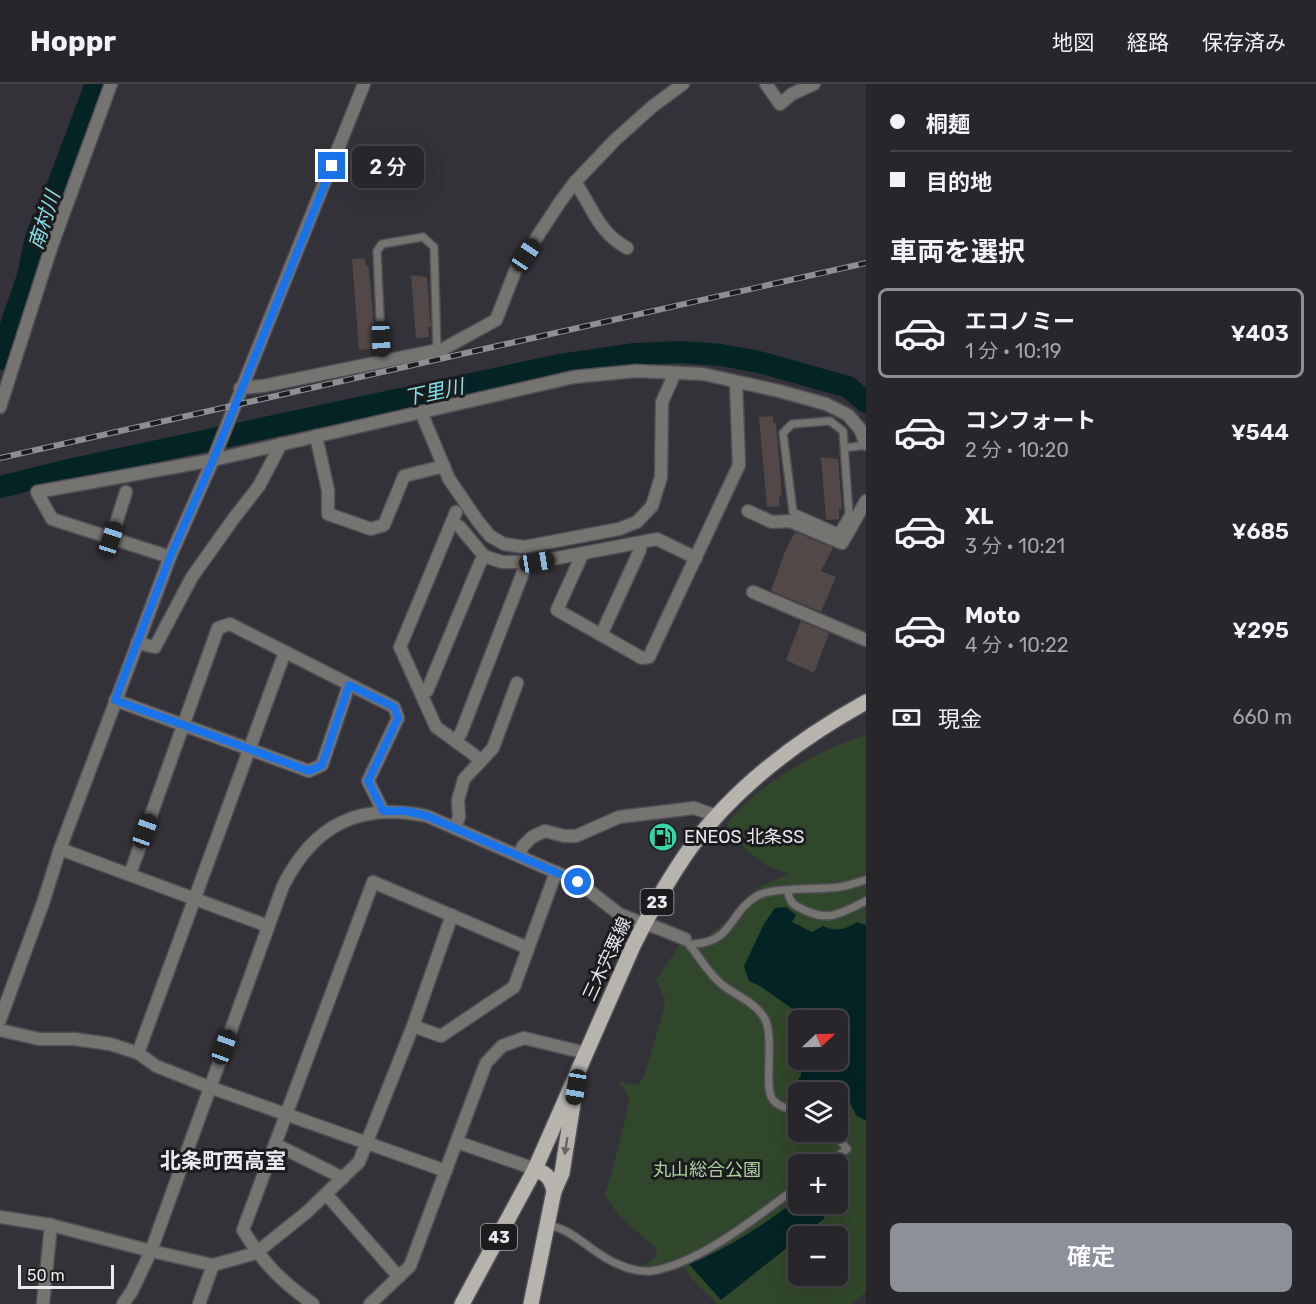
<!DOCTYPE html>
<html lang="ja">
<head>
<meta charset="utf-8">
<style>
  body { margin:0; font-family:Rubik,"Noto Sans JP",sans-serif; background:#2f2e33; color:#f1f3f6; height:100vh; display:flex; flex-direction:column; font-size:22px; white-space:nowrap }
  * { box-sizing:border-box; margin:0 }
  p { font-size:20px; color:#a4a5a9 }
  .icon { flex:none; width:33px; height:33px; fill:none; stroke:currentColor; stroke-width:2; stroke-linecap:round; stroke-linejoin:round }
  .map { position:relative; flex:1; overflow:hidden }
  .drawer { display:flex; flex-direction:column; background:#27262b; width:450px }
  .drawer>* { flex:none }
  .banner { display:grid; align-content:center; height:132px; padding:0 24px; background:#27262b }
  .needle { width:39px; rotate:68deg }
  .buttons { position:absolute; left:788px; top:926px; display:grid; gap:12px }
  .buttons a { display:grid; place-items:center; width:60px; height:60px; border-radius:9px; background:#27262b; box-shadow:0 6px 24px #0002,0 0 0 2px #434347; font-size:30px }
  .scale { position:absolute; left:18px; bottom:15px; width:96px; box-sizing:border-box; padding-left:6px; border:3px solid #eae9ed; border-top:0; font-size:16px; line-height:21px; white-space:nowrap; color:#eae9ed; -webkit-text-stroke:4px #1c1b1e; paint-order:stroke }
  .end { position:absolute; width:27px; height:27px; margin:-14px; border:8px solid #1a73e8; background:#fff; box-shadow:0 0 0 3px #fff }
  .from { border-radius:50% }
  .bubble { position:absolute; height:42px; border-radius:9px; background:#27262b; box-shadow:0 6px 24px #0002,0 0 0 2px #434347; font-size:20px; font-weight:600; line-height:42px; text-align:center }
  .car { position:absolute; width:18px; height:36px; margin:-18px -9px; border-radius:8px; box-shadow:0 0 4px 2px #0007; background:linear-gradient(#222 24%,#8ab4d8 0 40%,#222 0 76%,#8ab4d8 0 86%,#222 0) }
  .banner b { display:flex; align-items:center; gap:21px; height:57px; font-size:22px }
  .banner b+b { border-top:2px solid #434347 }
  .banner i { width:15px; height:15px; background:#f1f3f6 }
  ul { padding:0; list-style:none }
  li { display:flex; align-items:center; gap:18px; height:90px; margin:0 12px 9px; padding:0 12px; border:3px solid transparent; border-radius:9px }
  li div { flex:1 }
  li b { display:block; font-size:22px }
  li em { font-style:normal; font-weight:600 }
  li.on { border-color:#8c9099 }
  li>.icon { width:54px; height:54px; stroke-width:1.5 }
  h2 { padding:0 24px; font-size:27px; line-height:72px }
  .pay { display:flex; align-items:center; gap:15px; height:66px; padding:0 24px; font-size:22px }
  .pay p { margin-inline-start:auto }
  .button { display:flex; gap:12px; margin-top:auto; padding:12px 24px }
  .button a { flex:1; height:69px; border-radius:9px; background:#8c9099; color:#fff; font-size:24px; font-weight:600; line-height:69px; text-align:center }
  header { display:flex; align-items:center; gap:36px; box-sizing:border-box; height:84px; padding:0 30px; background:#27262b; border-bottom:2px solid #434347 }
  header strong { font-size:28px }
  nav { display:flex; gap:33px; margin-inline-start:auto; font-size:21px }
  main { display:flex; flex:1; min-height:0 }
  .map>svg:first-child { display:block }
</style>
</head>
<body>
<header>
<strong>Hoppr</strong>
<nav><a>地図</a><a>経路</a><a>保存済み</a></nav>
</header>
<main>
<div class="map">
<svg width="866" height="1220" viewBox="0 0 866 1220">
  <rect width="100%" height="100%" fill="#343239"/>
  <path fill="#31472b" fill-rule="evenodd" d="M866 651V1208L851 1220H717L690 1193 682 1180 648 1191 631 1187 633 1184 645 1181 657 1171 656 1164 618 1131 605 1111 619 1062 629 1017 628 1010 619 998 638 1001 644 993 664 924 665 916 656 896 683 856 696 870 705 855 734 830 758 803 789 790 767 782 737 758 727 739C735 731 742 722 750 715 780 689 828 662 866 651ZM798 936H837V975H798ZM798 1008H837V1047H798ZM798 1080H837V1119H798ZM798 1152H837V1191H798Z"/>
  <g fill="#042325">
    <path d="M786 823 796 831 792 838 812 848 823 842C835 848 845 846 857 838L866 841V1037L856 1031 850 1019 837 1012V1008L818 1005 815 1008 798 1009 793 1006 801 991V985L810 980 811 975H837V936H801L794 926 760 902 749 897 744 882 764 840 775 824Z"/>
    <path d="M798 1114V1119H812L825 1134 802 1152H798V1155L721 1216 688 1179 692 1176 697 1177C733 1161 767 1139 798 1114Z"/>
  </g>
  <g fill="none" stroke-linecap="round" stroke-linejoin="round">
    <g stroke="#042325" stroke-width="22">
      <path d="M0 275C8 248 18 222 27 195 33 174 33 152 46 133L96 0"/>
      <path d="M0 403 73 385 560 281 635 270 682 268 721 271 759 278 848 303 866 318"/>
    </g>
  </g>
  <g fill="#514847">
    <path d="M365 174 366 182 368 181 369 186 375 254H372V265L359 266 352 175Z"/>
    <path d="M411 191 427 193 430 234 431 243H428L429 253 416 254Z"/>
    <path d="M773 332V339H776L782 412H779L780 422 767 423 759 333Z"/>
    <path d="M821 373 838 375 842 425H839V435L826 436Z"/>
    <path d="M795 448 833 464 821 487 836 493 821 528 771 507 786 465Z"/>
    <path d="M801 537 829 549 814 589 786 576Z"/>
  </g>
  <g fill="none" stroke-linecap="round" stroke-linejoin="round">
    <g stroke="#514f56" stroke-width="10">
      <g id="service">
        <path d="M382 278 377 167 382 160 423 153 434 163 437 266"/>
        <path d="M830 337 843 347 849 430 838 448 793 428 783 349 792 340Z"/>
        <path d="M845 364 866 361"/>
        <path d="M788 807C789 817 793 821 802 825 830 839 840 829 866 817"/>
        <path d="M685 855C696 868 706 886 719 898 733 911 755 917 765 935 775 956 763 1004 773 1016 779 1023 789 1025 798 1027"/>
        <path d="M691 863 693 860C734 858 728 829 757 812 772 803 819 806 839 803 848 802 857 798 866 796"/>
        <path d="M827 1080 847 1065 833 1047"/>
        <path d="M547 1141C575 1145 594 1172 620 1181 628 1185 642 1188 651 1187 699 1180 760 1131 798 1102"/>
      </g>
    </g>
    <g stroke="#514f56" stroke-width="15">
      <g id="minor">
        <path d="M766 0 780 20 792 10 814 0"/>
        <path d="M575 98C593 124 598 148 627 164"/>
        <path d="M240 304 263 302 443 265 496 236 516 185 560 118 575 98 615 56 653 22 683 0"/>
        <path d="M0 323 51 164 111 0"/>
        <path d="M421 328 449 395 477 436 490 452 504 460 524 463 619 445 637 438 652 422 661 393 662 318 675 289"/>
        <path d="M316 352 328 406V430L371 445 384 441 404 392 444 382"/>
        <path d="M748 427 772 438 790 437 842 459 866 417"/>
        <path d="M456 428 400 563 436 643 473 670 480 677"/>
        <path d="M452 438 460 443 484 472 502 478H537L657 455 696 474"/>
        <path d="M111 455 126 408"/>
        <path d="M582 471 557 526 642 574 649 573 739 381 736 298"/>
        <path d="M170 473 52 435 37 408 213 376 574 293 636 287 703 290 779 307 826 320 848 331 860 345 866 360"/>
        <path d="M753 508 866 556"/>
        <path d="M601 551 640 466V459"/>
        <path d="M137 559 155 563 192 493 234 434 259 402 281 360"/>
        <path d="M421 610 427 607 480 479 484 472"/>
        <path d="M115 616 309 687 322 681 349 601"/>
        <path d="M456 657 461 649 527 478"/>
        <path d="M455 744 459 733 458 716 464 695 493 664 517 599"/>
        <path d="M60 765 268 842"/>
        <path d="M519 772 523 762 532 753 545 747 564 752H576L619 733 694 724 717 732"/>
        <path d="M130 790 218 544 230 540 394 623 398 634 368 697 383 727"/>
        <path d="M644 840 658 844 685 855"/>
        <path d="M0 936 43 819 60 765 170 473 213 376 364 0"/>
        <path d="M413 942 441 952 514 903 556 788"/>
        <path d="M0 946 39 955H74L110 960 138 969 156 982 209 1003 446 1087"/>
        <path d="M138 969 285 568"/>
        <path d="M457 1058 535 1085"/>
        <path d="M275 1060 343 1094"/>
        <path d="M326 1110 399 1193"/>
        <path d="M0 1133 51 1141 151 1167 213 1181 256 1169 307 1128 359 1078 413 942 452 831"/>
        <path d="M43 1220 51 1141"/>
        <path d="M199 1220 213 1181"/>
        <path d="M313 1220C282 1198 263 1179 243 1146L373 798 528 864"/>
        <path d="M370 1220 410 1182 486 979 502 962 524 954 586 969"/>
      </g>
    </g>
    <g stroke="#514f56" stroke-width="15">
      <path id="tertiary" d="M123 1220 132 1207 151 1167 283 802C314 740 360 718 427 732L578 798 619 830 644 840"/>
    </g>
    <g stroke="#514f56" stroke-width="18">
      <g id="primary">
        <path d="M554 1107 562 1089 575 1007"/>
        <path d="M462 1220 535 1085 633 862C650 828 669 794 691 763 737 701 799 655 866 618"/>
        <path d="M531 1220 554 1107C551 1094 547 1090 535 1085"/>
      </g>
    </g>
    <use href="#service" stroke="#767471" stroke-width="7"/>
    <use href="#minor" stroke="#767471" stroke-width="12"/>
    <use href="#tertiary" stroke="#767471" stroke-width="12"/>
    <use href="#primary" stroke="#b7b4ae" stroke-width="15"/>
    <g stroke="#8f8e93" stroke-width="6">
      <path id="rail" d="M0 374 866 179"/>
    </g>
    <use href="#rail" stroke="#1c1b1e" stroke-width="4" stroke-dasharray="11" stroke-linecap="butt"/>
  </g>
  <defs><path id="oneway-solid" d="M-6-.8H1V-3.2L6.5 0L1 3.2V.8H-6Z" transform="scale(1.5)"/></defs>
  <use fill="#6a6866" href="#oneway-solid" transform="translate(566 1062) rotate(99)"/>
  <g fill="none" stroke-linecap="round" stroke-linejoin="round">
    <path stroke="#1a73e8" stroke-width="8" d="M332 82 213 376 170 473 115 616 309 687 322 681 349 601 394 623 398 634 368 697 383 727H406L427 732 578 798"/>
  </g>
  <defs>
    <g id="fuel-disc" transform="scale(1.5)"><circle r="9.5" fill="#37d4a6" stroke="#1c1b1e"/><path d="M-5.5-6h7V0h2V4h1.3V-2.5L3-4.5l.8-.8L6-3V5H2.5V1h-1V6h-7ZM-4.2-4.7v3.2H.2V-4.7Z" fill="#111"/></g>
  </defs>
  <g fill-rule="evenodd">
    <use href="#fuel-disc" x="663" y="753"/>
  </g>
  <g text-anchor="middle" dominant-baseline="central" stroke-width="6" stroke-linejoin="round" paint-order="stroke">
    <g fill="#1c1b1e" stroke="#acabaf" stroke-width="1.5">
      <rect x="640.5" y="805" width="33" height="26" rx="4.5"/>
      <rect x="481" y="1140" width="36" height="26" rx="4.5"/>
    </g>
    <g font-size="16" font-weight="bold" fill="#eae9ed">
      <text x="657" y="818">23</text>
      <text x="499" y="1153">43</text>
    </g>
    <g font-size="18" fill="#eae9ed" stroke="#1c1b1e" text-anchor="start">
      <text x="684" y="753">ENEOS 北条SS</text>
    </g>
    <g font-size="18" fill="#eae9ed" stroke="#1c1b1e">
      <text transform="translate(607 875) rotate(-65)">三木宍粟線</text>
    </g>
    <g font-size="18" fill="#a8d49c" stroke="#1c1b1e">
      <text x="707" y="1086">丸山総合公園</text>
    </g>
    <g font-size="20" font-style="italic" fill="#83e1e7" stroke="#1c1b1e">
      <text transform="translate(44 136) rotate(-72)">南村川</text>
      <text transform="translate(434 308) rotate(-12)">下里川</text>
    </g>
    <g font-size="21" font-weight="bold" fill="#eae9ed" stroke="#1c1b1e">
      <text x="223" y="1076">北条町西高室</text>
    </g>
  </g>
</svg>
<div class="buttons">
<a><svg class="needle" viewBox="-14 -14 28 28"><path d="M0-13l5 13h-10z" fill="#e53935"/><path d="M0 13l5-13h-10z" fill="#a4a5a9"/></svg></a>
<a><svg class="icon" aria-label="layers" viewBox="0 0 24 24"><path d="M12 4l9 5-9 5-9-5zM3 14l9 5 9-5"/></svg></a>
<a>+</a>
<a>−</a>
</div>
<div class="scale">50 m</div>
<i class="end from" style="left:578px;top:798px"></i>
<i class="end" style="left:332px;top:82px"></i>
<div class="bubble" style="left:352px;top:62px;width:72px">2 分</div>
<i class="car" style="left:526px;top:171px;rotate:34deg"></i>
<i class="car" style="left:381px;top:255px;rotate:178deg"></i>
<i class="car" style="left:111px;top:455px;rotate:18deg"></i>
<i class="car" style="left:537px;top:478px;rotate:81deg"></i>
<i class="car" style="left:145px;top:747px;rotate:20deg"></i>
<i class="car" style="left:224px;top:963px;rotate:20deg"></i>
<i class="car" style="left:576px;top:1003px;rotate:189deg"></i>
</div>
<section class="drawer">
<div class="banner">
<b><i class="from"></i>桐麺</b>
<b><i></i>目的地</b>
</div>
<h2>車両を選択</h2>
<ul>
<li class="on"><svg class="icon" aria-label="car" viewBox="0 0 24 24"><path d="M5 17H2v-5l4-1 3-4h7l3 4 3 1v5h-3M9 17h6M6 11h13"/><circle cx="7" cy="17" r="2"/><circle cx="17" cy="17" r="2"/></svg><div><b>エコノミー</b><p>1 分 · 10:19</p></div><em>¥403</em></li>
<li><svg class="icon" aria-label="car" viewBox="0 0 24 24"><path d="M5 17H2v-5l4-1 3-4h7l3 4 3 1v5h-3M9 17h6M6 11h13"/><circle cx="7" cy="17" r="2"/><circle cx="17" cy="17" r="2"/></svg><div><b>コンフォート</b><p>2 分 · 10:20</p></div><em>¥544</em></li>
<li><svg class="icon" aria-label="car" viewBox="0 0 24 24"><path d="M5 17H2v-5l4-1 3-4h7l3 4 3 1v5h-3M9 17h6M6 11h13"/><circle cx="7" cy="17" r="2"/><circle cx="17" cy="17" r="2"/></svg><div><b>XL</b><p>3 分 · 10:21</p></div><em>¥685</em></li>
<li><svg class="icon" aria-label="car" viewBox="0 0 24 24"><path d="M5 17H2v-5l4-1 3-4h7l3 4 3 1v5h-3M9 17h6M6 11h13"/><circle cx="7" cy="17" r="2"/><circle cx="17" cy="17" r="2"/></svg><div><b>Moto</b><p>4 分 · 10:22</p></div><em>¥295</em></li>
</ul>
<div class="pay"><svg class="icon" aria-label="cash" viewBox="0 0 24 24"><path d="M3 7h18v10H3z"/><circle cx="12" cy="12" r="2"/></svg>現金<p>660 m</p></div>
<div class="button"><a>確定</a></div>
</section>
</main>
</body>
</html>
